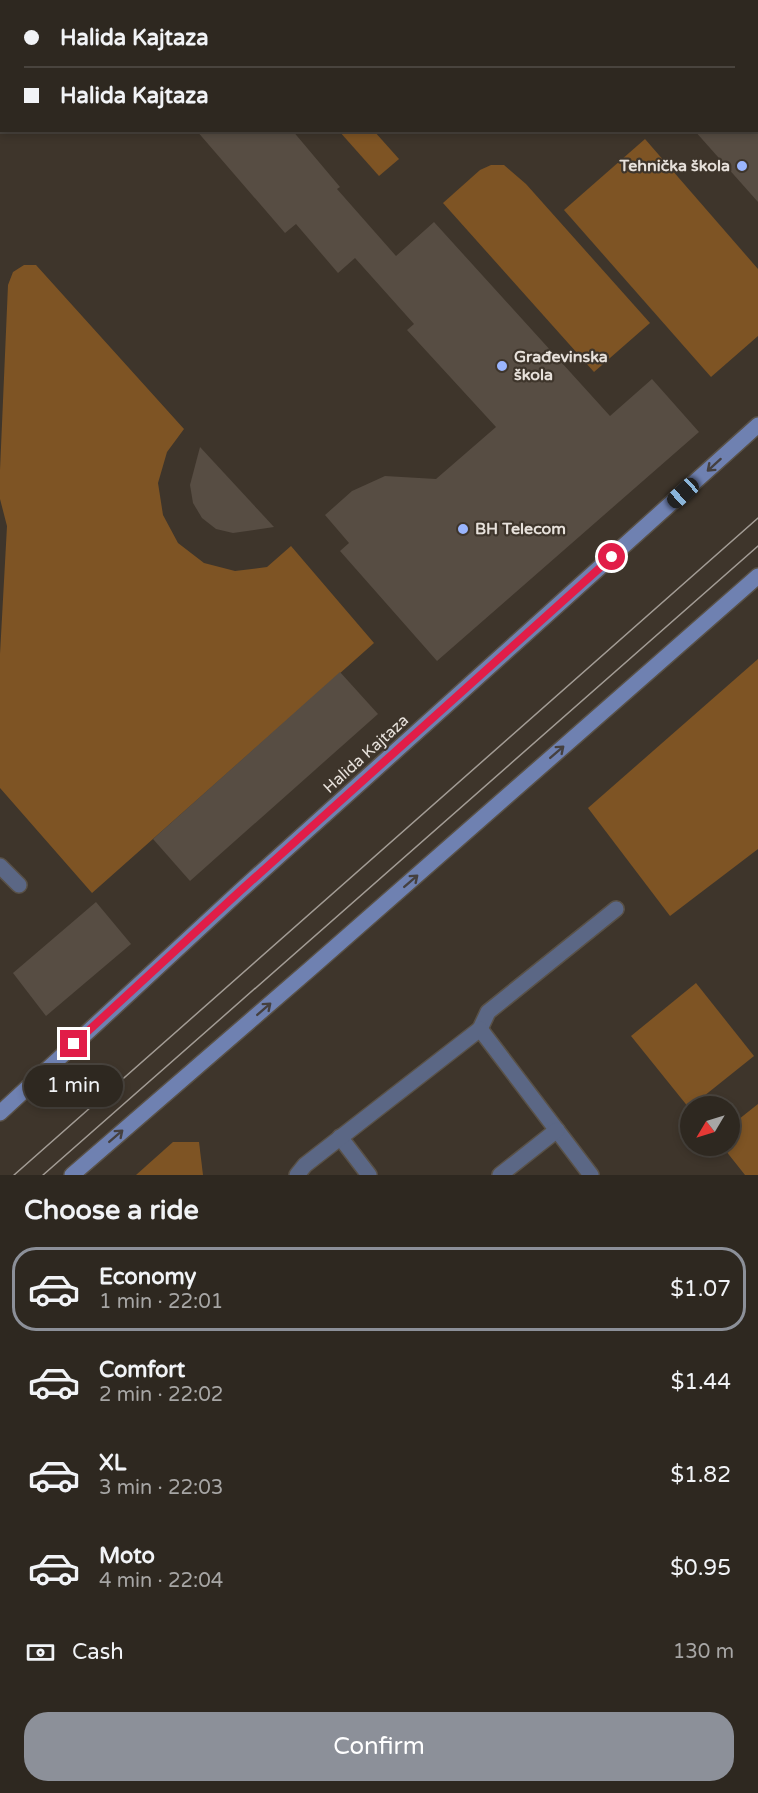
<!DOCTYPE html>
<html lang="en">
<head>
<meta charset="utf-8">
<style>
  body { margin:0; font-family:"Varela Round",sans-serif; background:#3a342d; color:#f1f3f6; height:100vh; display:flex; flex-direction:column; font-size:22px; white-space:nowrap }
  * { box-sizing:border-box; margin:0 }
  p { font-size:20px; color:#a7a6a5 }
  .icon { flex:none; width:33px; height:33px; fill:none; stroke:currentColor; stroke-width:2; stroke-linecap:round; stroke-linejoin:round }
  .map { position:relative; height:1175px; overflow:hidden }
  .details { display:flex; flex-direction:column; background:#2e2820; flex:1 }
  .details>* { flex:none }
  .hud { position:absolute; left:0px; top:0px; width:759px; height:132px; box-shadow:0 3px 9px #0003,0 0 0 2px #49443e; display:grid; align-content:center; height:132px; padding:0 24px; background:#2e2820 }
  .needle { width:39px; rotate:232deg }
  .controls { position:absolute; left:680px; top:1096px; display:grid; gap:12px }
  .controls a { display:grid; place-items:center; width:60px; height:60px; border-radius:50%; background:#2e2820; box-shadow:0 3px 9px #0003,0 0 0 2px #49443e; font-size:30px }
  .end { position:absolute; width:27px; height:27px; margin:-14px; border:8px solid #e11d48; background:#fff; box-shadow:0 0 0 3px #fff }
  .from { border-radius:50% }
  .bubble { position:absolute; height:42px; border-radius:21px; background:#2e2820; box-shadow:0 3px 9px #0003,0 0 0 2px #49443e; font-size:20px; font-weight:600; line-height:42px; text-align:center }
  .car { position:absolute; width:18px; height:36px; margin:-18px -9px; border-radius:8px; box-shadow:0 0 4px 2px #0007; background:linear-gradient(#222 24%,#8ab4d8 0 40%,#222 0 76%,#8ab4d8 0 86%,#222 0) }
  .hud b { display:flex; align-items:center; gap:21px; height:57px; font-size:22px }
  .hud b+b { border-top:2px solid #49443e }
  .hud i { width:15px; height:15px; background:#f1f3f6 }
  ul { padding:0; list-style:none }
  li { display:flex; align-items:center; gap:18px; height:84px; margin:0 12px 9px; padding:0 12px; border:3px solid transparent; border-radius:24px }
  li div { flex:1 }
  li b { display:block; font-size:22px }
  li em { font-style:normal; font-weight:600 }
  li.selected { border-color:#8c9099 }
  li>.icon { width:54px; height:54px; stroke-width:1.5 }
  h2 { padding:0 24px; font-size:27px; line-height:72px }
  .pay { display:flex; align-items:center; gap:15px; height:66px; padding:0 24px; font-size:22px }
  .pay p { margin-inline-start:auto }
  .primary-button { display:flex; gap:12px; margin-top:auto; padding:12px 24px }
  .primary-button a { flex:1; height:69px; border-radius:24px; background:#8c9099; color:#fff; font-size:24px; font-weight:600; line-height:69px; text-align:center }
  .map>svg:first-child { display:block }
</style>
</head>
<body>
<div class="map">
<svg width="758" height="1175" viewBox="0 0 758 1175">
  <rect width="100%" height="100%" fill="#3e352b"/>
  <g fill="#7e5424">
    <path d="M13 0H224L12 1Z"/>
    <path d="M339 131H374L399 159 379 176Z"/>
    <path d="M645 139 758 269V336L711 377 564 210Z"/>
    <path d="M491 165H504L526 184 650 323 594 372 443 203 480 170Z"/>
    <path d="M24 265H36L184 429 167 452 158 483 163 515 178 543 204 563 235 571 267 567 291 546 374 643 92 893 0 788V654L7 526 0 499V470L8 285 13 272Z"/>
    <path d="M758 659V849L670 916 588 808Z"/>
    <path d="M696 983 754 1056 689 1108 631 1036Z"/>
    <path d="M758 1104V1175H745L722 1146H729V1127Z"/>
    <path d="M173 1142H199L203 1175H136Z"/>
  </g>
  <g fill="#574d43">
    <path d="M196 130H292L340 187 337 189 396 256 434 222 610 416 652 379 699 432 437 661 340 551 349 543 325 515 352 491 385 476 436 479 496 427 407 330 414 324 355 258 338 273 296 224 285 233Z"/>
    <path d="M694 130H758V202Z"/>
    <path d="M200 447 274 527 233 533 216 529 202 518 193 503 190 485Z"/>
    <path d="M340 672 378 714 190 881 153 839Z"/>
    <path d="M96 902 131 944 46 1016 13 973Z"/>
  </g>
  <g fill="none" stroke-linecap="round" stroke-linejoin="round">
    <g stroke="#595147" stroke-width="18">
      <g id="lane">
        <path d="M0 866 19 885"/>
        <path d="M480 1029 488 1012 616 909"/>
        <path d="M340 1137 369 1175"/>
        <path d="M297 1175 305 1165 480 1029 591 1175"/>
        <path d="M500 1175 557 1130"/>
      </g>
    </g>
    <g stroke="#595147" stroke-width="18">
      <g id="street">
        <path d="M2 2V0"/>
        <path d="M0 58 2 22"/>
      </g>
    </g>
    <g stroke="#595147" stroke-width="18">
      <g id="secondary">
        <path d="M0 1113 239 892 758 425"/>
        <path d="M72 1175 310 969 758 576"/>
      </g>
    </g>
    <use href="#lane" stroke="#5b6785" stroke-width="15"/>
    <use href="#street" stroke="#5b6785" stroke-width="15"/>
    <use href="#secondary" stroke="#6f81b1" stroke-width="15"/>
    <g stroke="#a39c95" stroke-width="1.5">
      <path d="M14 1175 758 518"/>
      <path d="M43 1175 758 546"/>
    </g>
  </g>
  <defs><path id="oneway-shaft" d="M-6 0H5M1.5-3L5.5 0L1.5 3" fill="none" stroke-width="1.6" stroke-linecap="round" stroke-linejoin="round" transform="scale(1.5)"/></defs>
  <g stroke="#45403f">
    <use href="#oneway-shaft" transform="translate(714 465) rotate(138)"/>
    <use href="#oneway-shaft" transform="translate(557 752) rotate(-41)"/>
    <use href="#oneway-shaft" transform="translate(411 881) rotate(-41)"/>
    <use href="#oneway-shaft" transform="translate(264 1009) rotate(-41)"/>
    <use href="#oneway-shaft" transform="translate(116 1136) rotate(-41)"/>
  </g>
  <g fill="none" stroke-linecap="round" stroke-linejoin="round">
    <path stroke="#e11d48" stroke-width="8" d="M74 1044 239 892 612 557"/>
  </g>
  <g fill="#9ab5fd" stroke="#3e352b" stroke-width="2">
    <circle cx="742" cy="166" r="6"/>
    <circle cx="502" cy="366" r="6"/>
    <circle cx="463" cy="529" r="6"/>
  </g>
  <g text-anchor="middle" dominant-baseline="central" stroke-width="4.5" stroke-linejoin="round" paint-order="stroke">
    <g font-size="16" font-weight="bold" fill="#e7e1db" stroke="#3e352b" text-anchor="start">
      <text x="730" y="166" text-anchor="end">Tehnička škola</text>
      <text x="514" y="357">Građevinska<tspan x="514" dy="18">škola</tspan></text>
      <text x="475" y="529">BH Telecom</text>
    </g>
    <g font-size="16" fill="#e7e1db" stroke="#3e352b">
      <text transform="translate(366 754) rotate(-42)">Halida Kajtaza</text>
    </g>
  </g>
</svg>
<div class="controls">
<a><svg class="needle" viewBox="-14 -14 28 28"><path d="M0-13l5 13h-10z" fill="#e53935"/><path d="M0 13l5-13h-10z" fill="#a7a6a5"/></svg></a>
</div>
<i class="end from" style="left:612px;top:557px"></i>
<i class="end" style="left:74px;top:1044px"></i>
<div class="bubble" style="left:24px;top:1065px;width:99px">1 min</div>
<i class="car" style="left:683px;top:493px;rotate:228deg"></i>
<div class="hud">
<b><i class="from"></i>Halida Kajtaza</b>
<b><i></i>Halida Kajtaza</b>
</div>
</div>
<section class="details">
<h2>Choose a ride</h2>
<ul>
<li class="selected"><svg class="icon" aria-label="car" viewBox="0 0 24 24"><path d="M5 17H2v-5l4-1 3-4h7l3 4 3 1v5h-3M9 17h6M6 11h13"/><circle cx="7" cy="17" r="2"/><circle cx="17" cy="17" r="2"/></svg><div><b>Economy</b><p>1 min · 22:01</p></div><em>$1.07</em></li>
<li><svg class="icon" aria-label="car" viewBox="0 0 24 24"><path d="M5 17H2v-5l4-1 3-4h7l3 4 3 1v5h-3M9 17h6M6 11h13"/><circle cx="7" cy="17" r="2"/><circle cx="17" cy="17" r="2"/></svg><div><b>Comfort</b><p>2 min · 22:02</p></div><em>$1.44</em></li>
<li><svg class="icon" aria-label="car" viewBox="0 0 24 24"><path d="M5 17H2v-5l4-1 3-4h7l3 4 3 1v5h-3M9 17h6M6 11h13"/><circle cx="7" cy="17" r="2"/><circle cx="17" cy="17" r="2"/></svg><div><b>XL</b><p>3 min · 22:03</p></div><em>$1.82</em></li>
<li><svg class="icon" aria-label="car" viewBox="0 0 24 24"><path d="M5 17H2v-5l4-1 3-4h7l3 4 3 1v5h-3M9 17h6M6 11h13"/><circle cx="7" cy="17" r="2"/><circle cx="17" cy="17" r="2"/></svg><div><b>Moto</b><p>4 min · 22:04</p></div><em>$0.95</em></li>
</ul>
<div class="pay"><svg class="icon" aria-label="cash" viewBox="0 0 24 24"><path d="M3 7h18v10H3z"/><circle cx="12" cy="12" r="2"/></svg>Cash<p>130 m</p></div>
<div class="primary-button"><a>Confirm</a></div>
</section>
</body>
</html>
